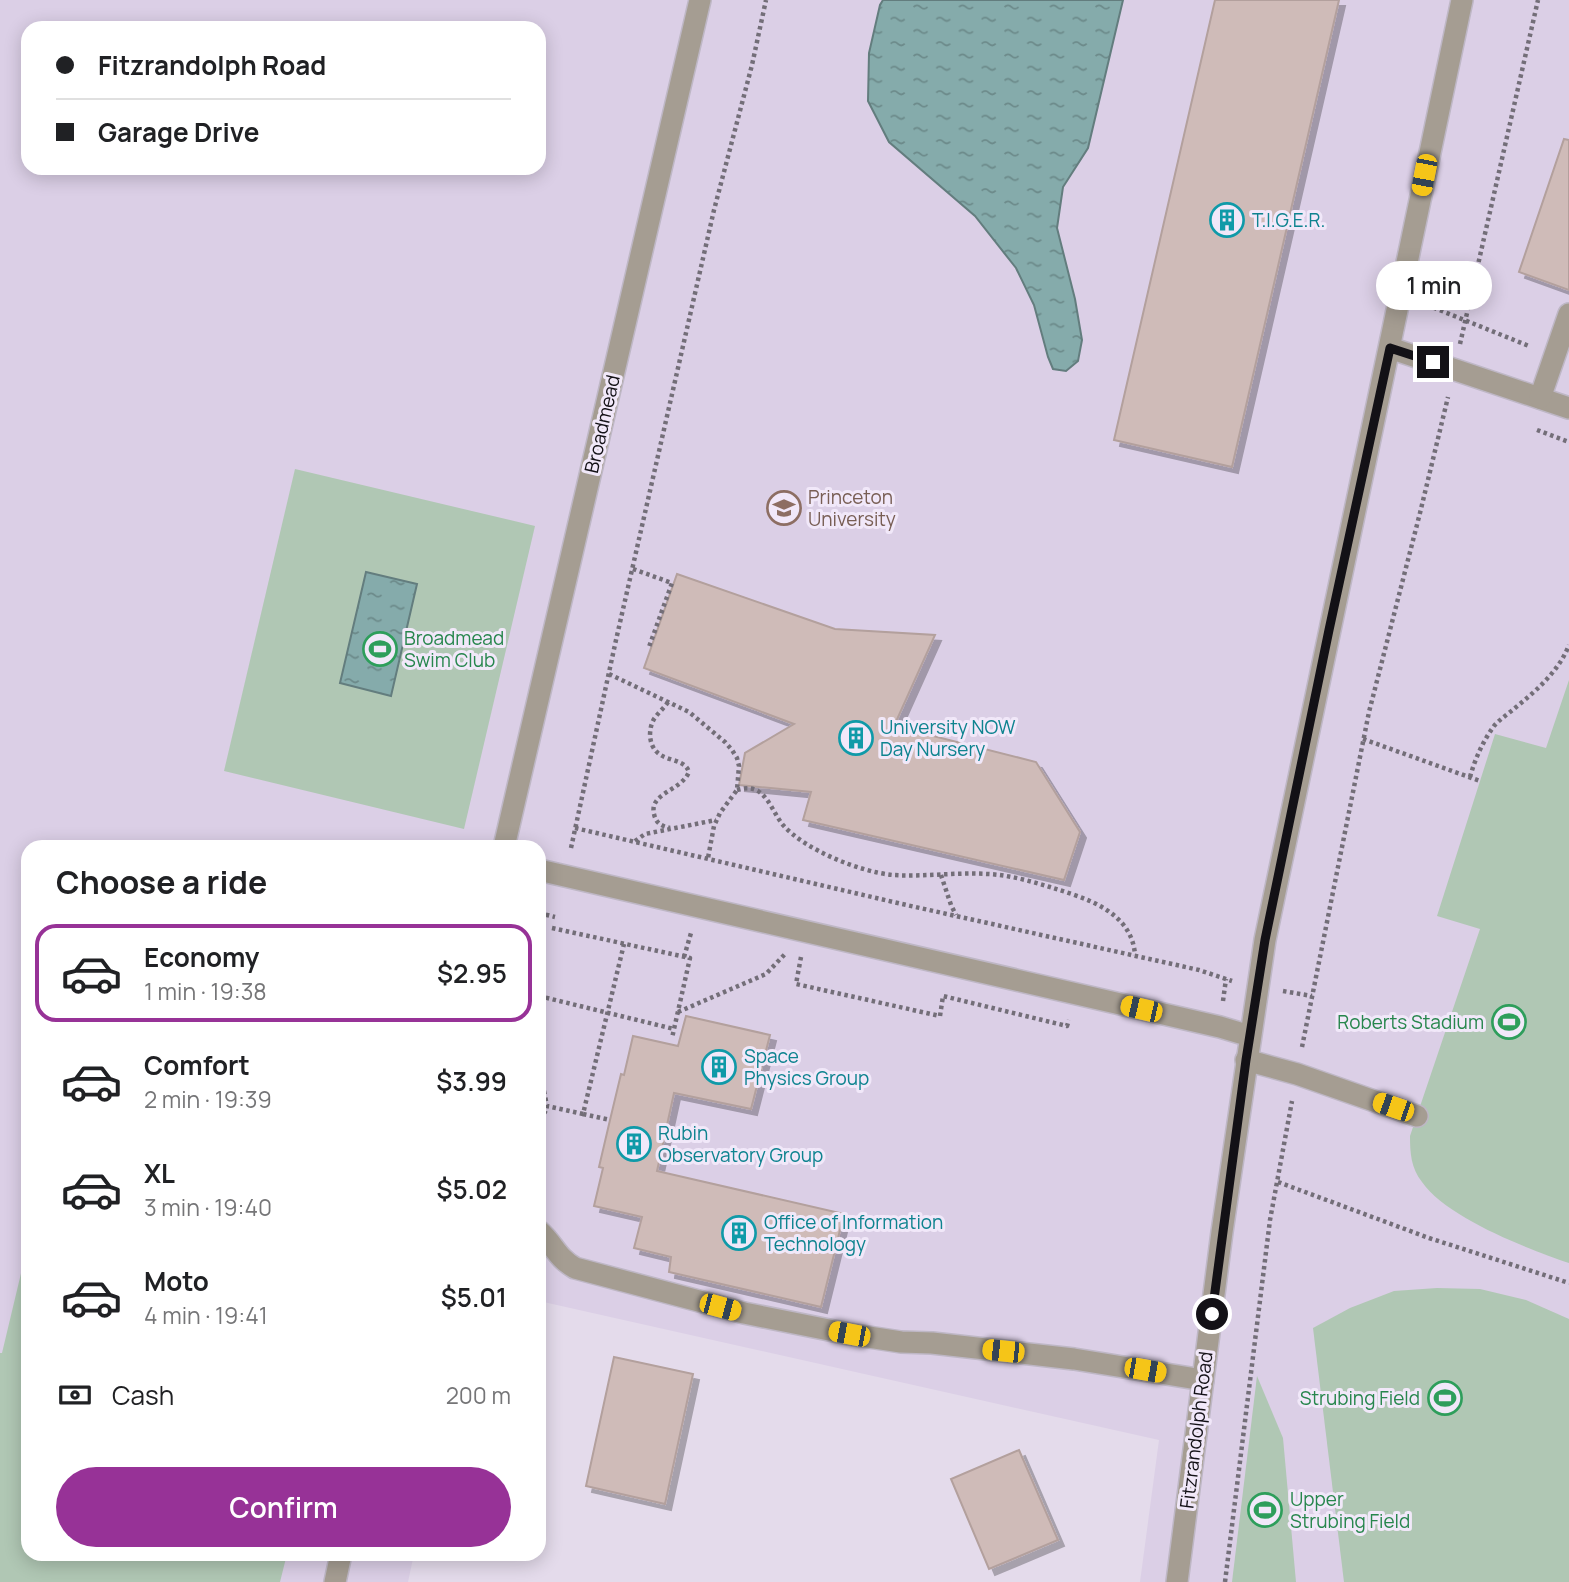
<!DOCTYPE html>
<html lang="en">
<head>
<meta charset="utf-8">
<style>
  body { margin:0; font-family:Manrope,sans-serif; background:#f2f2f2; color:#202124; height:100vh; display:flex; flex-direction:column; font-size:26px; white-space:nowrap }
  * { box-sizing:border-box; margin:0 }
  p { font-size:23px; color:#757577 }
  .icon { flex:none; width:38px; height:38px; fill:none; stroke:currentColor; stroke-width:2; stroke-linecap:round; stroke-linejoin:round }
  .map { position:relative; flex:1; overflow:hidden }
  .details { position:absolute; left:21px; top:840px; width:525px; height:721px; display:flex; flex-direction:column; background:#fff; border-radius:21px; box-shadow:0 4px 18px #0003 }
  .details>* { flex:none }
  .hud { position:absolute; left:21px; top:21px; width:525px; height:154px; border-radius:21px; box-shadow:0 4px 18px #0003; display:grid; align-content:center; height:154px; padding:0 35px; background:#fff }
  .end { position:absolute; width:32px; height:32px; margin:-16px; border:9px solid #131116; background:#fff; box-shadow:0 0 0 4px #fff }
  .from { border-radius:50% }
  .bubble { position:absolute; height:49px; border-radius:24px; background:#fff; box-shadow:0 4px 18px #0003; font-size:23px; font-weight:600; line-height:49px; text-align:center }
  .car { position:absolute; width:21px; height:42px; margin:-21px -10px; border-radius:9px; box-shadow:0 0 5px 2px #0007; background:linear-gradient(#f5c518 24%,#345 0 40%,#f5c518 0 76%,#345 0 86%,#f5c518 0) }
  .hud b { display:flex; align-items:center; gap:24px; height:66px; font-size:26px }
  .hud b+b { border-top:2px solid #e0e0e0 }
  .hud i { width:18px; height:18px; background:#202124 }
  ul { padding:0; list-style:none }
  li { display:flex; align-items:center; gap:21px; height:98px; margin:0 14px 10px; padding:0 21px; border:4px solid transparent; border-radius:21px }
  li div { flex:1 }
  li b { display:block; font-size:26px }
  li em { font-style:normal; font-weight:600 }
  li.current { border-color:#973297 }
  li>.icon { width:63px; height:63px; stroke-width:1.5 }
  h2 { padding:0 35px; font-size:32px; line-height:84px }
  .pay { display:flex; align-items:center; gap:18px; height:77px; padding:0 35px; font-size:26px }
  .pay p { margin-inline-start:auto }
  .cta { display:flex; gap:14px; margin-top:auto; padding:14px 35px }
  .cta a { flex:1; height:80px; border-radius:42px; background:#973297; color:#fff; font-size:28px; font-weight:600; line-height:80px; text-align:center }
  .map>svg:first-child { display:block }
</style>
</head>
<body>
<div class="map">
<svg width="1569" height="1582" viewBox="0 0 1569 1582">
  <defs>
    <pattern id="water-ripples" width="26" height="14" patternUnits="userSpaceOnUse" patternTransform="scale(1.75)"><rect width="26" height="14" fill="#85abab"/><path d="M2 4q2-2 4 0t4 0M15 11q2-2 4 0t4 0" fill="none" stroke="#6c8a8a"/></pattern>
    <filter id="shadow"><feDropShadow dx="6" dy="6" stdDeviation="0" flood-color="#0004"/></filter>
  </defs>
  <rect width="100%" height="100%" fill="#e4dbeb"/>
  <path fill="#dbcfe6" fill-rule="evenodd" d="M0 0H1569V1582H1140L1159 1440 539 1301V847H28V1554H414L408 1582H0ZM28 28H539V168H28Z"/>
  <g fill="#b0c7b4">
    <path d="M295 469 535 526 464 829 224 771Z"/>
    <path d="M1569 680V1263C1528 1249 1447 1218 1422 1182 1411 1168 1410 1153 1410 1136L1480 929 1437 916 1495 734 1546 748Z"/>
    <path d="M28 1244V1554H287L280 1582H0V1353H2Z"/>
    <path d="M1437 1288 1480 1289 1526 1300 1569 1319V1582H1344L1313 1328 1350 1308 1394 1291Z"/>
    <path d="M1257 1376 1283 1438 1296 1582H1232Z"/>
  </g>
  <g fill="url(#water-ripples)" stroke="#637d7e" stroke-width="2">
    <path d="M883 0H1123L1088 148 1063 187 1057 228 1075 299 1082 340 1078 361 1066 371 1053 369 1048 357 1034 305 1016 268 975 216 889 142 868 101 869 53 880 5Z"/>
    <path d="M366 572 417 584 391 696 340 683Z"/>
  </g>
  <g fill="#cfbbb8" stroke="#b3a09d" stroke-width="2" filter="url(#shadow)">
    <path d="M1215 0H1339L1232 467 1114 440Z"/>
    <path d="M1564 139 1569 140V290L1519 272Z"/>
    <path d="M677 574 835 629 935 635 894 726 1036 762 1080 832 1064 880 803 820 811 792 739 785 745 753 794 724 644 668Z"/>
    <path d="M686 1016 770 1035 751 1109 674 1093 657 1171 844 1214 821 1307 669 1272 671 1257 634 1248 642 1217 594 1206 603 1168 599 1167 610 1120 621 1074 624 1075 633 1036 678 1046Z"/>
    <path d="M614 1357 693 1374 665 1504 586 1486Z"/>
    <path d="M1019 1450 1058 1540 989 1569 951 1479Z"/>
  </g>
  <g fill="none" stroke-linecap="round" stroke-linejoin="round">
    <g stroke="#beb7c5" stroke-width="24">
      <g id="minor">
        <path d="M1390 348 1569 408"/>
        <path d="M1540 398 1569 314"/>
        <path d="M504 847 700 0"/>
        <path d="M539 870 1220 1027 1250 1036"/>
        <path d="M1246 1060 1297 1074 1417 1116"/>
        <path d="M539 1231C554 1244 556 1257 575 1268L744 1313 849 1334 901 1342 932 1343 1074 1359 1203 1380"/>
        <path d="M335 1582 341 1554"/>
        <path d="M1177 1582 1222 1232 1265 940 1462 0"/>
      </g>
    </g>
    <g stroke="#736e78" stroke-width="4.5" stroke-dasharray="3.5 3.5" stroke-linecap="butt">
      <path d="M1427 305 1529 346"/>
      <path d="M1460 344 1538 0"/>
      <path d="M1537 430 1569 442"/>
      <path d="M633 569 672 583 649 647"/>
      <path d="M609 674 689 712 725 742 732 750 737 758 739 766 737 790 720 813 714 826 708 858"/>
      <path d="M668 702C664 708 658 713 654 719 651 724 650 730 650 736 653 766 683 754 689 772 681 791 649 793 654 814 656 823 661 826 670 828"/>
      <path d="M1363 739 1480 781"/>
      <path d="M1470 777C1475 759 1483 741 1494 726 1500 719 1508 714 1515 708 1537 690 1559 671 1569 645"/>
      <path d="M737 790C745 788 751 787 758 791 770 799 774 814 783 825 805 850 860 872 893 875 924 877 956 872 988 874 1009 875 1030 881 1050 887 1085 898 1132 911 1135 955"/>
      <path d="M575 828 902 904 1199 970 1232 981"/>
      <path d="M635 841 645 834 716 820"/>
      <path d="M571 848 616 640 714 210 752 65 766 0"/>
      <path d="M941 875 951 905 956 915"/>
      <path d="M539 913 555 917"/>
      <path d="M552 928 690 958 672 1038"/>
      <path d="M684 957 691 933"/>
      <path d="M801 957 796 984 940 1016 943 996 1067 1026 1069 1020"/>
      <path d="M1283 991 1312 996"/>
      <path d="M539 996 674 1029"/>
      <path d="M1223 1001 1226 979"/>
      <path d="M678 1012 766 974 785 954"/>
      <path d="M1302 1047 1369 712 1420 513 1448 397"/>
      <path d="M539 1086 544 1091 547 1106 583 1114 624 944"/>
      <path d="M583 1114 610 1120"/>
      <path d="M539 1119 545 1112 547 1106"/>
      <path d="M1278 1182 1429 1238 1569 1283"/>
      <path d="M1225 1582 1270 1220 1292 1101"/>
    </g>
    <use href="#minor" stroke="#a59d92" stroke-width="21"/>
  </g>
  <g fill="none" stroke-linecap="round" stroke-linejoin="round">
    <path stroke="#131116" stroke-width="9" d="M1212 1314 1246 1060 1265 940 1329 630 1390 348 1433 362"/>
  </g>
  <defs>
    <g id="building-ring" transform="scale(1.75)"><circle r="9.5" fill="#f1e8f9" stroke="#0f9aa8" stroke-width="1.5"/><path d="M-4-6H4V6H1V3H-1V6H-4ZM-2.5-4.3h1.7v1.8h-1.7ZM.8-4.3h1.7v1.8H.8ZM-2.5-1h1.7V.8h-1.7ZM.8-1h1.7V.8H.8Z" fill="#0f9aa8"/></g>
    <g id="university-ring" transform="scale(1.75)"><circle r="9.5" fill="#f1e8f9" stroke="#8d6e63" stroke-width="1.5"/><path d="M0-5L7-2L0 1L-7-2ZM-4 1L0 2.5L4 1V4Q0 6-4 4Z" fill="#8d6e63"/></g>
    <g id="stadium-ring" transform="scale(1.75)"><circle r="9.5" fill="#f1e8f9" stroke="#2e9e5b" stroke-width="1.5"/><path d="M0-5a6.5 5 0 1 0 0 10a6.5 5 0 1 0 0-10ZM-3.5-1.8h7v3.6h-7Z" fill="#2e9e5b"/></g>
  </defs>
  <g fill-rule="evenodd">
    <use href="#building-ring" x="1227" y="220"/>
    <use href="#university-ring" x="784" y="508"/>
    <use href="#stadium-ring" x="380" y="649"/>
    <use href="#building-ring" x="856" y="738"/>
    <use href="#stadium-ring" x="1509" y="1022"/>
    <use href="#building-ring" x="719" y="1067"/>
    <use href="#building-ring" x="634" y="1144"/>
    <use href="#building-ring" x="739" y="1233"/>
    <use href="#stadium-ring" x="1445" y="1398"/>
    <use href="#stadium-ring" x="1265" y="1510"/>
  </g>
  <g text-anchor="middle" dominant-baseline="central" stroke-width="6" stroke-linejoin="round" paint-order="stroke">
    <g font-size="19" fill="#0d838f" stroke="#f1e8f9" text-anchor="start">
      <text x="1252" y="220">T.I.G.E.R.</text>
      <text x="880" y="727">University NOW<tspan x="880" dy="22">Day Nursery</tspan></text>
      <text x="744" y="1056">Space<tspan x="744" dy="22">Physics Group</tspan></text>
      <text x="658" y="1133">Rubin<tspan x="658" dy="22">Observatory Group</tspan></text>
      <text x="764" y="1222">Office of Information<tspan x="764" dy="22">Technology</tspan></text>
    </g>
    <g font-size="19" fill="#131116" stroke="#f1e8f9">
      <text transform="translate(602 424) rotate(-77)">Broadmead</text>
      <text transform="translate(1196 1430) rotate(-83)">Fitzrandolph Road</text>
    </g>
    <g font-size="19" fill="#785e54" stroke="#f1e8f9" text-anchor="start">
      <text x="808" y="497">Princeton<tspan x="808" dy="22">University</tspan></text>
    </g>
    <g font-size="19" fill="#27864d" stroke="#f1e8f9" text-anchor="start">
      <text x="404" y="638">Broadmead<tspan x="404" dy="22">Swim Club</tspan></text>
      <text x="1484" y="1022" text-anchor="end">Roberts Stadium</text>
      <text x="1420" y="1398" text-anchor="end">Strubing Field</text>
      <text x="1290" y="1499">Upper<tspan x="1290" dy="22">Strubing Field</tspan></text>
    </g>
  </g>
</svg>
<i class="end from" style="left:1212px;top:1314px"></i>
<i class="end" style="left:1433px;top:362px"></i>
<div class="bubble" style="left:1376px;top:261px;width:116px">1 min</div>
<i class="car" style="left:1424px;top:175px;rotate:191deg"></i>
<i class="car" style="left:1141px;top:1009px;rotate:283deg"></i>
<i class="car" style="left:1393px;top:1107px;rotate:289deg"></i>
<i class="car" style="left:720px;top:1307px;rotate:105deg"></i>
<i class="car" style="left:849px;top:1334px;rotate:281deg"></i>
<i class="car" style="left:1003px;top:1351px;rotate:276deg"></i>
<i class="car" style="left:1145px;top:1370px;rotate:100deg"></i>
<div class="hud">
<b><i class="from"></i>Fitzrandolph Road</b>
<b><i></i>Garage Drive</b>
</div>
<section class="details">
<h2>Choose a ride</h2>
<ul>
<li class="current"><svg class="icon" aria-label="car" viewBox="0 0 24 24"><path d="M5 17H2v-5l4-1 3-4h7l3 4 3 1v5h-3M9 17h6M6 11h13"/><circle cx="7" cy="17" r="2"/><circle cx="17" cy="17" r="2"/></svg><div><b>Economy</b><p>1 min · 19:38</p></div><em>$2.95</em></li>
<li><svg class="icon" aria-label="car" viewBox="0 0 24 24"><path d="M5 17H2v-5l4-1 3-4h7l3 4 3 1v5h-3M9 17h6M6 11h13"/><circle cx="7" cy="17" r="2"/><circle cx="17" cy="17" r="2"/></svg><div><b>Comfort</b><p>2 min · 19:39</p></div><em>$3.99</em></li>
<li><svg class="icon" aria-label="car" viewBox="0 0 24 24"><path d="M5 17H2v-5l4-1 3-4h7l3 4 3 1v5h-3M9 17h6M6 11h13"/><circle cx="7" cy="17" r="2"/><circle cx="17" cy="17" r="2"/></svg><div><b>XL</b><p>3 min · 19:40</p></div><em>$5.02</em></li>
<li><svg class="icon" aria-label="car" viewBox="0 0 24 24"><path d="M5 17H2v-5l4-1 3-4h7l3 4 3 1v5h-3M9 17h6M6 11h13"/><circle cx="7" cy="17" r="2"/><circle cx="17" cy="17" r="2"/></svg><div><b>Moto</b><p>4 min · 19:41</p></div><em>$5.01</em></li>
</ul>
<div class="pay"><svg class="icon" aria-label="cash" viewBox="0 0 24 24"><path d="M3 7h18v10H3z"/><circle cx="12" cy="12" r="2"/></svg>Cash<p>200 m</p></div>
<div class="cta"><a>Confirm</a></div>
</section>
</div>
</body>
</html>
